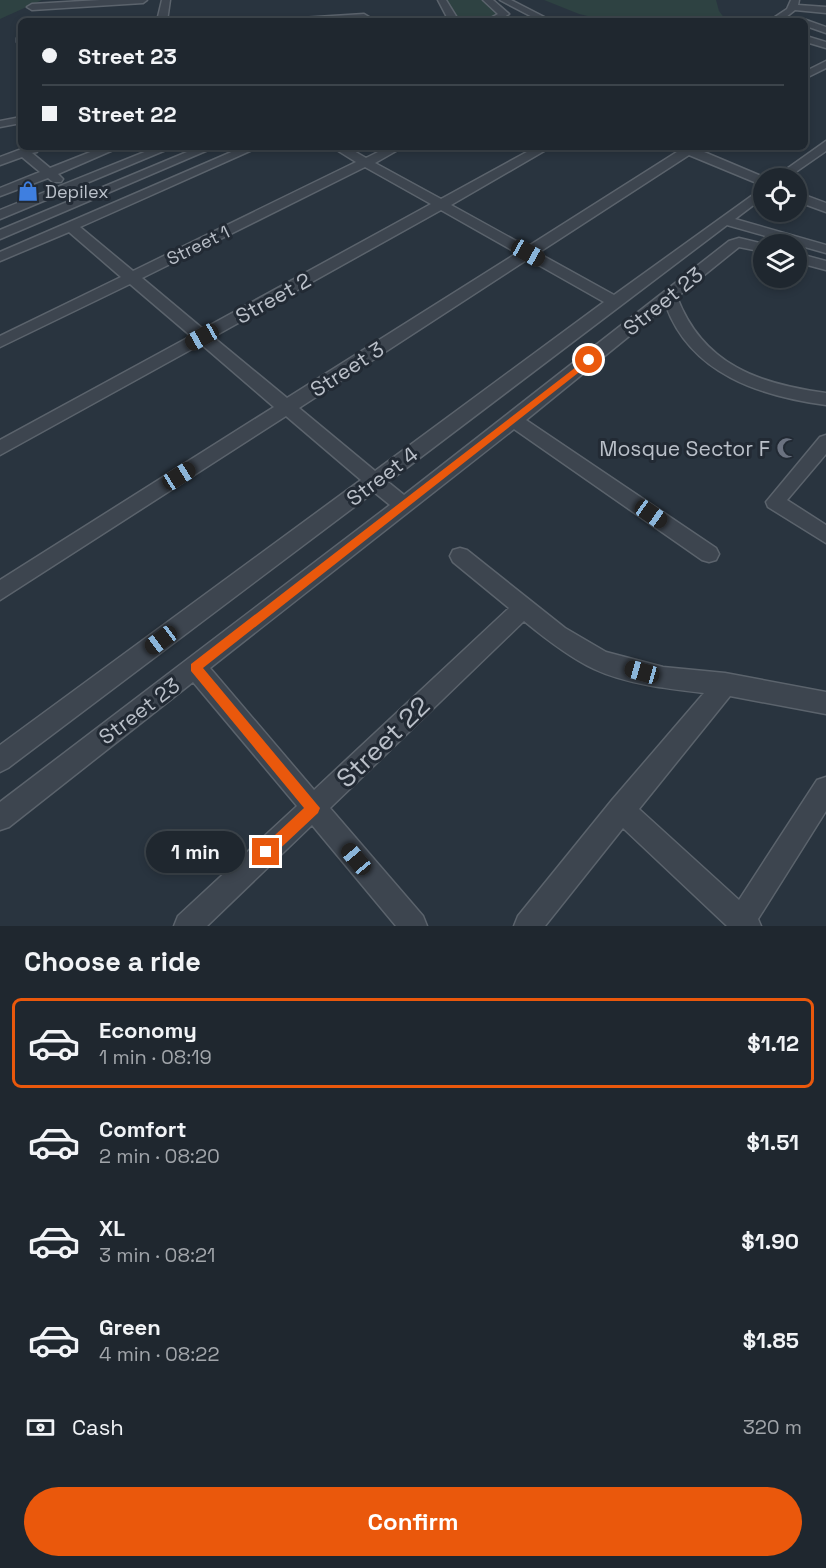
<!DOCTYPE html>
<html lang="en">
<head>
<meta charset="utf-8">
<style>
  body { margin:0; font-family:"Space Grotesk",sans-serif; background:#272f37; color:#f1f3f6; height:100vh; display:flex; flex-direction:column; font-size:22px; white-space:nowrap }
  * { box-sizing:border-box; margin:0 }
  p { font-size:20px; color:#a1a5aa }
  .icon { flex:none; width:33px; height:33px; fill:none; stroke:currentColor; stroke-width:2; stroke-linecap:round; stroke-linejoin:round }
  .map { position:relative; height:926px; overflow:hidden }
  .drawer { display:flex; flex-direction:column; background:#1f272f; flex:1 }
  .drawer>* { flex:none }
  .banner { position:absolute; left:18px; top:18px; width:790px; height:132px; border-radius:9px; box-shadow:0 3px 9px #0003,0 0 0 2px #3c444b; display:grid; align-content:center; height:132px; padding:0 24px; background:#1f272f }
  .fabs { position:absolute; left:753px; top:168px; display:grid; gap:12px }
  .fabs a { display:grid; place-items:center; width:54px; height:54px; border-radius:50%; background:#1f272f; box-shadow:0 3px 9px #0003,0 0 0 2px #3c444b; font-size:30px }
  .end { position:absolute; width:27px; height:27px; margin:-14px; border:8px solid #ea580c; background:#fff; box-shadow:0 0 0 3px #fff }
  .from { border-radius:50% }
  .bubble { position:absolute; height:42px; border-radius:21px; background:#1f272f; box-shadow:0 3px 9px #0003,0 0 0 2px #3c444b; font-size:20px; font-weight:600; line-height:42px; text-align:center }
  .car { position:absolute; width:18px; height:36px; margin:-18px -9px; border-radius:8px; box-shadow:0 0 4px 2px #0007; background:linear-gradient(#222 24%,#8ab4d8 0 40%,#222 0 76%,#8ab4d8 0 86%,#222 0) }
  .banner b { display:flex; align-items:center; gap:21px; height:57px; font-size:22px }
  .banner b+b { border-top:2px solid #3c444b }
  .banner i { width:15px; height:15px; background:#f1f3f6 }
  ul { padding:0; list-style:none }
  li { display:flex; align-items:center; gap:18px; height:90px; margin:0 12px 9px; padding:0 12px; border:3px solid transparent; border-radius:9px }
  li div { flex:1 }
  li b { display:block; font-size:22px }
  li em { font-style:normal; font-weight:600 }
  li.active { border-color:#ea580c }
  li>.icon { width:54px; height:54px; stroke-width:1.5 }
  h2 { padding:0 24px; font-size:27px; line-height:72px }
  .pay { display:flex; align-items:center; gap:15px; height:66px; padding:0 24px; font-size:22px }
  .pay p { margin-inline-start:auto }
  .cta { display:flex; gap:12px; margin-top:auto; padding:12px 24px }
  .cta a { flex:1; height:69px; border-radius:36px; background:#ea580c; color:#fff; font-size:24px; font-weight:600; line-height:69px; text-align:center }
  .map>svg:first-child { display:block }
</style>
</head>
<body>
<div class="map">
<svg width="826" height="926" viewBox="0 0 826 926">
  <rect width="100%" height="100%" fill="#29343f"/>
  <g fill="#2e4242">
    <path d="M0 0H42L0 19Z"/>
    <path d="M446 0H490L504 14 490 21H455Z"/>
    <path d="M544 0H716L719 11 725 19 713 21 689 17 677 21H609L579 14Z"/>
  </g>
  <g fill="none" stroke-linecap="round" stroke-linejoin="round">
    <g stroke="#5b636c" stroke-width="3">
      <g id="minor">
        <path d="M100 0H147L143 3 32 10 27 7 32 4Z"/>
        <path d="M162 0H170L167 21H157Z"/>
        <path d="M438 0H446L459 21H449Z"/>
        <path d="M483 0H493L509 14 497 21H485L498 14Z"/>
        <path d="M500 0H511L552 21H540Z"/>
        <path d="M791 0H799L798 5 826 7V13L795 10 781 21H769L787 9Z"/>
        <path d="M364 14 369 17 367 19 296 21 301 18Z"/>
        <path d="M806 20 826 27V33L806 26V21H803Z"/>
        <path d="M21 36V43L17 42V38Z"/>
        <path d="M806 36 826 42V48L806 42Z"/>
        <path d="M826 61V68L806 78V71Z"/>
        <path d="M21 117V123L0 127V121Z"/>
        <path d="M826 141V151L787 178H774Z"/>
        <path d="M27 147H38L37 152 32 153 50 168 103 147H120L58 174 63 179 61 182H53L48 178 0 196V188L40 172 22 157 0 165V157Z"/>
        <path d="M157 147H173L0 219V210Z"/>
        <path d="M199 147H215L0 239V230Z"/>
        <path d="M243 147H259L80 227 133 271 356 162 332 147H347L366 158 388 147H403L375 163 441 199 536 147H551L451 205 527 247 680 150 676 147H699L697 149 766 178H764V186L689 155 538 253 614 295 764 187V197L735 219 826 245V253L727 225 388 482 404 495 729 241 739 238 764 244H767H764V252L739 247 677 297C703 365 759 384 826 393V405C760 396 691 374 666 306L526 420 716 548 719 554 716 560 709 562 702 560 514 429 210 668 314 790 509 608 453 562 450 556 453 550 460 548 467 550 565 628 606 652 663 667 725 673 826 692V714L730 696 639 809 739 900 817 780 826 777V811L758 919 761 926H727L623 828 545 926H514L518 916 612 800 704 693C669 689 626 684 594 669 569 657 546 639 524 621L330 808 423 916 427 926H396L312 825 207 926H174L178 916 297 806 193 682 9 827 0 830V802L390 505 374 492 8 768 0 772V745L361 480 286 416 0 600V580L274 407 201 344 0 455V440L191 336 130 284 0 347V336L121 277 69 232 0 261V252ZM365 167 431 204 203 329 142 278ZM441 210 517 253 287 398 213 337ZM528 259 604 302 375 471 299 408Z"/>
        <path d="M796 192 826 203V212L796 201Z"/>
        <path d="M796 253 826 261V270L796 262Z"/>
        <path d="M826 435V454L787 500 826 525V543L768 507 766 502 820 437Z"/>
      </g>
    </g>
    <use href="#minor" fill="#3d454f" fill-rule="evenodd"/>
  </g>
  <path fill="#ea580c" d="M589 357 592 358V362L203 668 320 808 318 813 271 857 266 859 261 857 259 852 261 848 304 808 191 671V664Z"/>
  <defs>
    <g id="shop-bare" transform="scale(1.62)"><path d="M-5-2.5h2.3a2.7 3.5 0 0 1 5.4 0H5L5.5 6h-11ZM-1.5-2.5h3a1.5 2.3 0 0 0-3 0Z" fill="#3f7fe0" stroke="#222a34" stroke-width="2.5" paint-order="stroke"/></g>
    <g id="mosque-bare" transform="scale(1.62)"><path d="M3.5-4.9A6 6 0 1 0 3.5 4.9A5 5 0 1 1 3.5-4.9Z" fill="#6b7280" stroke="#222a34" stroke-width="2.5" paint-order="stroke"/></g>
  </defs>
  <g fill-rule="evenodd">
    <use href="#shop-bare" x="28" y="191"/>
    <use href="#mosque-bare" x="787" y="448"/>
  </g>
  <g text-anchor="middle" dominant-baseline="central" stroke-width="6" stroke-linejoin="round" paint-order="stroke">
    <g font-size="18" fill="#bac0c9" stroke="#222a34" text-anchor="start">
      <text x="45" y="191">Depilex</text>
    </g>
    <g font-size="18" fill="#bac0c9" stroke="#222a34">
      <text transform="translate(198 245) rotate(-26)">Street 1</text>
    </g>
    <g font-size="21" fill="#bac0c9" stroke="#222a34">
      <text transform="translate(273 298) rotate(-29)">Street 2</text>
      <text transform="translate(663 301) rotate(-39)">Street 23</text>
      <text transform="translate(347 369) rotate(-33)">Street 3</text>
      <text transform="translate(382 476) rotate(-37)">Street 4</text>
      <text transform="translate(139 711) rotate(-37)">Street 23</text>
    </g>
    <g font-size="21" fill="#bac0c9" stroke="#222a34" text-anchor="end">
      <text x="770" y="448">Mosque Sector F</text>
    </g>
    <g font-size="26" fill="#bac0c9" stroke="#222a34">
      <text transform="translate(383 742) rotate(-44)">Street 22</text>
    </g>
  </g>
</svg>
<div class="fabs">
<a><svg class="icon" aria-label="locate" viewBox="0 0 24 24"><circle cx="12" cy="12" r="6"/><path d="M12 2v4M12 18v4M2 12h4M18 12h4"/></svg></a>
<a><svg class="icon" aria-label="layers" viewBox="0 0 24 24"><path d="M12 4l9 5-9 5-9-5zM3 14l9 5 9-5"/></svg></a>
</div>
<i class="end from" style="left:589px;top:360px"></i>
<i class="end" style="left:266px;top:852px"></i>
<div class="bubble" style="left:146px;top:831px;width:99px">1 min</div>
<i class="car" style="left:528px;top:253px;rotate:119deg"></i>
<i class="car" style="left:202px;top:337px;rotate:241deg"></i>
<i class="car" style="left:179px;top:476px;rotate:58deg"></i>
<i class="car" style="left:651px;top:514px;rotate:125deg"></i>
<i class="car" style="left:161px;top:640px;rotate:233deg"></i>
<i class="car" style="left:642px;top:672px;rotate:286deg"></i>
<i class="car" style="left:356px;top:859px;rotate:320deg"></i>
<div class="banner">
<b><i class="from"></i>Street 23</b>
<b><i></i>Street 22</b>
</div>
</div>
<section class="drawer">
<h2>Choose a ride</h2>
<ul>
<li class="active"><svg class="icon" aria-label="car" viewBox="0 0 24 24"><path d="M5 17H2v-5l4-1 3-4h7l3 4 3 1v5h-3M9 17h6M6 11h13"/><circle cx="7" cy="17" r="2"/><circle cx="17" cy="17" r="2"/></svg><div><b>Economy</b><p>1 min · 08:19</p></div><em>$1.12</em></li>
<li><svg class="icon" aria-label="car" viewBox="0 0 24 24"><path d="M5 17H2v-5l4-1 3-4h7l3 4 3 1v5h-3M9 17h6M6 11h13"/><circle cx="7" cy="17" r="2"/><circle cx="17" cy="17" r="2"/></svg><div><b>Comfort</b><p>2 min · 08:20</p></div><em>$1.51</em></li>
<li><svg class="icon" aria-label="car" viewBox="0 0 24 24"><path d="M5 17H2v-5l4-1 3-4h7l3 4 3 1v5h-3M9 17h6M6 11h13"/><circle cx="7" cy="17" r="2"/><circle cx="17" cy="17" r="2"/></svg><div><b>XL</b><p>3 min · 08:21</p></div><em>$1.90</em></li>
<li><svg class="icon" aria-label="car" viewBox="0 0 24 24"><path d="M5 17H2v-5l4-1 3-4h7l3 4 3 1v5h-3M9 17h6M6 11h13"/><circle cx="7" cy="17" r="2"/><circle cx="17" cy="17" r="2"/></svg><div><b>Green</b><p>4 min · 08:22</p></div><em>$1.85</em></li>
</ul>
<div class="pay"><svg class="icon" aria-label="cash" viewBox="0 0 24 24"><path d="M3 7h18v10H3z"/><circle cx="12" cy="12" r="2"/></svg>Cash<p>320 m</p></div>
<div class="cta"><a>Confirm</a></div>
</section>
</body>
</html>
